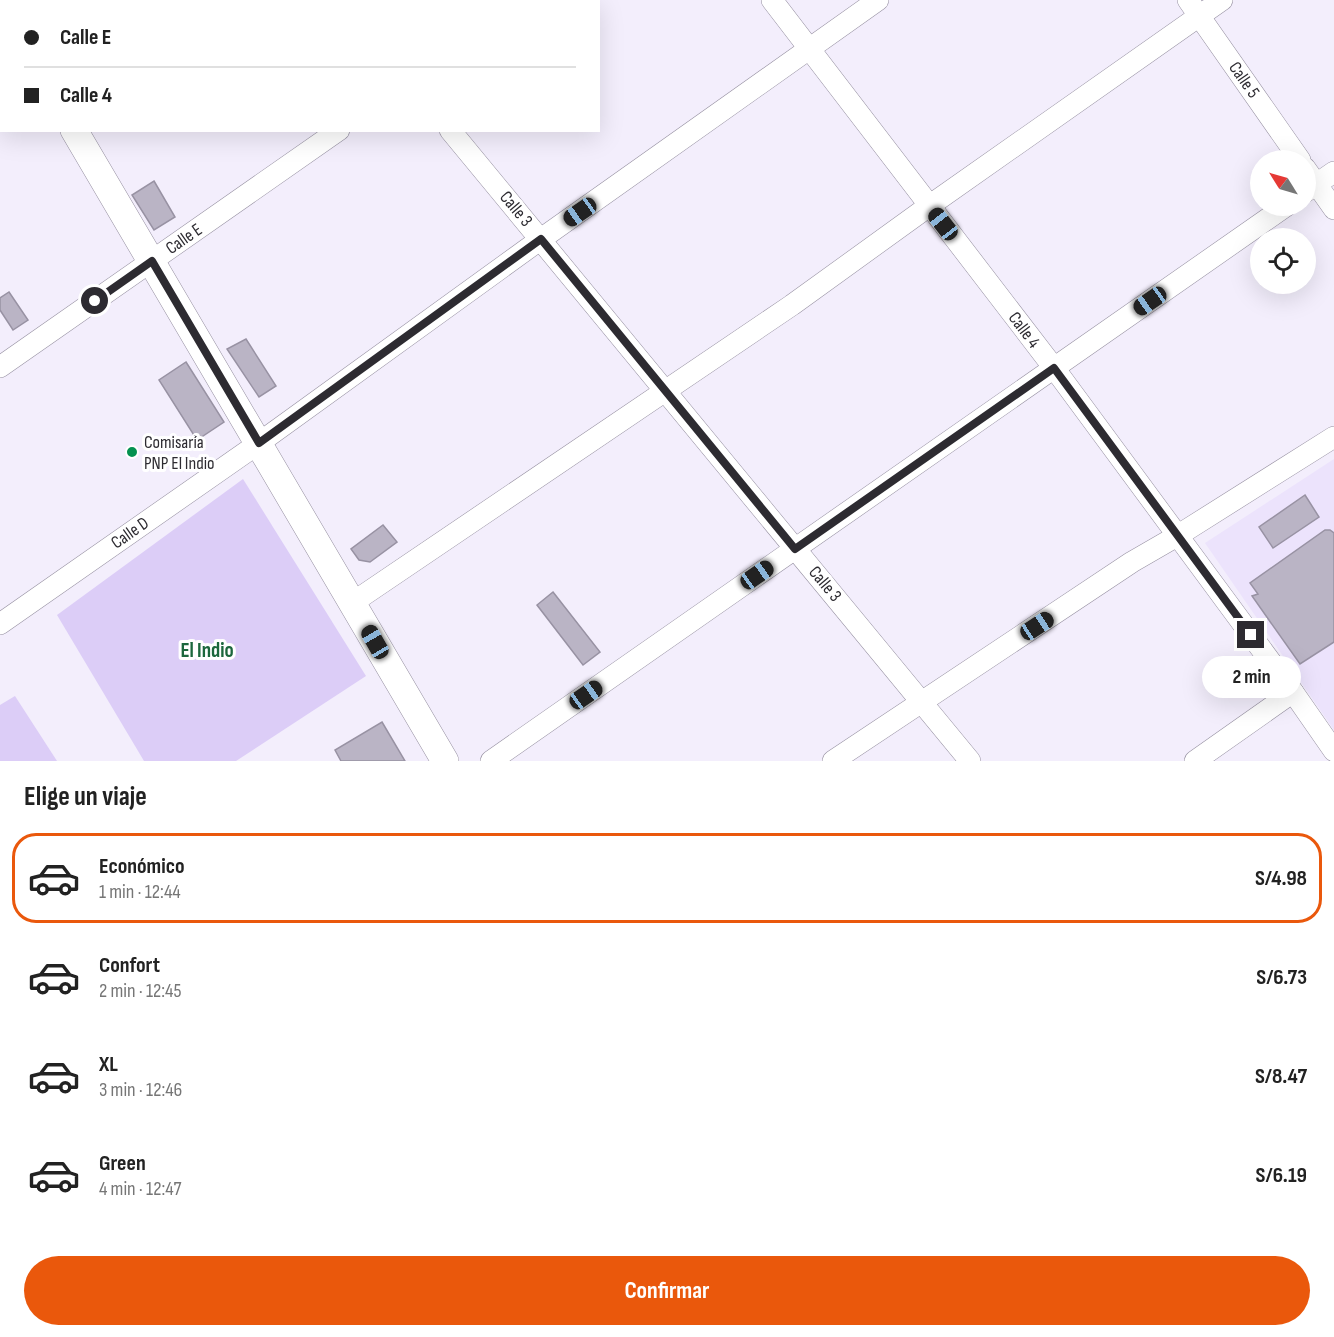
<!DOCTYPE html>
<html lang="es">
<head>
<meta charset="utf-8">
<style>
  body { margin:0; font-family:"Sofia Sans Condensed",sans-serif; background:#f6f6f6; color:#222; height:100vh; display:flex; flex-direction:column; font-size:22px; white-space:nowrap }
  * { box-sizing:border-box; margin:0 }
  p { font-size:20px; color:#767676 }
  .icon { flex:none; width:33px; height:33px; fill:none; stroke:currentColor; stroke-width:2; stroke-linecap:round; stroke-linejoin:round }
  .map { position:relative; height:761px; overflow:hidden }
  .sheet { display:flex; flex-direction:column; background:#fff; flex:1 }
  .sheet>* { flex:none }
  .top-card { position:absolute; left:0px; top:0px; width:600px; height:132px; box-shadow:0 6px 24px #0002; display:grid; align-content:center; height:132px; padding:0 24px; background:#fff }
  .needle { width:39px; rotate:307deg }
  .fabs { position:absolute; left:1250px; top:150px; display:grid; gap:12px }
  .fabs a { display:grid; place-items:center; width:66px; height:66px; border-radius:50%; background:#fff; box-shadow:0 6px 24px #0002; font-size:30px }
  .end { position:absolute; width:27px; height:27px; margin:-14px; border:8px solid #2d2b31; background:#fff; box-shadow:0 0 0 3px #fff }
  .from { border-radius:50% }
  .bubble { position:absolute; height:42px; border-radius:21px; background:#fff; box-shadow:0 6px 24px #0002; font-size:20px; font-weight:700; line-height:42px; text-align:center }
  .car { position:absolute; width:18px; height:36px; margin:-18px -9px; border-radius:8px; box-shadow:0 0 4px 2px #0007; background:linear-gradient(#222 24%,#8ab4d8 0 40%,#222 0 76%,#8ab4d8 0 86%,#222 0) }
  .top-card b { display:flex; align-items:center; gap:21px; height:57px; font-size:22px }
  .top-card b+b { border-top:2px solid #e0e0e0 }
  .top-card i { width:15px; height:15px; background:#222 }
  ul { padding:0; list-style:none }
  li { display:flex; align-items:center; gap:18px; height:90px; margin:0 12px 9px; padding:0 12px; border:3px solid transparent; border-radius:24px }
  li div { flex:1 }
  li b { display:block; font-size:22px }
  li em { font-style:normal; font-weight:700 }
  li.current { border-color:#ea580c }
  li>.icon { width:54px; height:54px; stroke-width:1.5 }
  h2 { padding:0 24px; font-size:27px; line-height:72px }
  .action { display:flex; gap:12px; margin-top:auto; padding:12px 24px }
  .action a { flex:1; height:69px; border-radius:36px; background:#ea580c; color:#fff; font-size:24px; font-weight:700; line-height:69px; text-align:center }
  .map>svg:first-child { display:block }
</style>
</head>
<body>
<div class="map">
<svg width="1334" height="761" viewBox="0 0 1334 761">
  <rect width="100%" height="100%" fill="#f3eefc"/>
  <path fill="#ece3fc" d="M1334 459V730L1205 543Z"/>
  <g fill="#dccdf7">
    <path d="M243 479 366 676 236 761H144L57 615Z"/>
    <path d="M15 696 57 761H0V705Z"/>
  </g>
  <g fill="#bab4c5" stroke="#9892a3" stroke-width="1.5">
    <path d="M154 181 175 217 154 230 132 195Z"/>
    <path d="M9 292 28 320 13 330 0 310V298Z"/>
    <path d="M246 339 276 386 259 397 227 349Z"/>
    <path d="M186 362 224 422 197 440 159 380Z"/>
    <path d="M1305 495 1319 517 1273 548 1259 527Z"/>
    <path d="M383 525 397 542 370 562 359 560 351 549Z"/>
    <path d="M1325 530H1330L1334 533V642L1300 664 1252 596 1258 594 1250 583Z"/>
    <path d="M553 592 600 652 583 665 537 605Z"/>
    <path d="M382 722 405 761H341L335 750Z"/>
  </g>
  <g fill="none" stroke-linecap="round" stroke-linejoin="round">
    <g stroke="#9690a1" stroke-width="22">
      <g id="minor">
        <path d="M338 0 339 2"/>
        <path d="M772 0 1054 368 1293 692 1334 751"/>
        <path d="M1188 0 1300 160"/>
        <path d="M161 2 163 0"/>
        <path d="M522 2 525 0"/>
        <path d="M0 119 2 118"/>
        <path d="M450 130 970 761"/>
        <path d="M1305 168 1334 209"/>
        <path d="M1305 192 1334 172"/>
        <path d="M0 367 339 130"/>
        <path d="M352 603 792 305 929 206 1222 0"/>
        <path d="M0 624 259 443 541 239 878 0"/>
        <path d="M491 761 1286 206"/>
        <path d="M833 761 1132 562 1177 536 1334 437"/>
        <path d="M1195 761 1293 692"/>
      </g>
    </g>
    <g stroke="#9690a1" stroke-width="28">
      <g id="tertiary">
        <path d="M0 17 2 19"/>
        <path d="M74 130 445 761"/>
      </g>
    </g>
    <use href="#minor" stroke="#fff" stroke-width="21"/>
    <use href="#tertiary" stroke="#fff" stroke-width="27"/>
  </g>
  <g fill="none" stroke-linecap="round" stroke-linejoin="round">
    <path stroke="#2d2b31" stroke-width="8" d="M95 301 152 261 259 443 541 239 795 549 1054 368 1251 635"/>
  </g>
  <circle fill="#049150" stroke="#fff" stroke-width="2" cx="132" cy="452" r="6"/>
  <g text-anchor="middle" dominant-baseline="central" stroke-width="6" stroke-linejoin="round" paint-order="stroke">
    <g font-size="18" fill="#2d2b31" stroke="#fff">
      <text transform="translate(1244 80) rotate(55)">Calle 5</text>
      <text transform="translate(516 209) rotate(50)">Calle 3</text>
      <text transform="translate(184 239) rotate(-35)">Calle E</text>
      <text transform="translate(1024 330) rotate(53)">Calle 4</text>
      <text transform="translate(130 533) rotate(-35)">Calle D</text>
      <text transform="translate(825 584) rotate(50)">Calle 3</text>
    </g>
    <g font-size="18" fill="#2d2b31" stroke="#fff" text-anchor="start">
      <text x="144" y="442">Comisaría<tspan x="144" dy="21">PNP El Indio</tspan></text>
    </g>
    <g font-size="21" font-weight="bold" fill="#1c673d" stroke="#fff">
      <text x="207" y="650">El Indio</text>
    </g>
  </g>
</svg>
<div class="fabs">
<a><svg class="needle" viewBox="-14 -14 28 28"><path d="M0-13l5 13h-10z" fill="#e53935"/><path d="M0 13l5-13h-10z" fill="#767676"/></svg></a>
<a><svg class="icon" aria-label="locate" viewBox="0 0 24 24"><circle cx="12" cy="12" r="6"/><path d="M12 2v4M12 18v4M2 12h4M18 12h4"/></svg></a>
</div>
<i class="end from" style="left:95px;top:301px"></i>
<i class="end" style="left:1251px;top:635px"></i>
<div class="bubble" style="left:1202px;top:656px;width:99px">2 min</div>
<i class="car" style="left:580px;top:212px;rotate:235deg"></i>
<i class="car" style="left:943px;top:224px;rotate:322deg"></i>
<i class="car" style="left:1150px;top:301px;rotate:235deg"></i>
<i class="car" style="left:757px;top:575px;rotate:55deg"></i>
<i class="car" style="left:1037px;top:626px;rotate:57deg"></i>
<i class="car" style="left:375px;top:642px;rotate:330deg"></i>
<i class="car" style="left:586px;top:695px;rotate:55deg"></i>
<div class="top-card">
<b><i class="from"></i>Calle E</b>
<b><i></i>Calle 4</b>
</div>
</div>
<section class="sheet">
<h2>Elige un viaje</h2>
<ul>
<li class="current"><svg class="icon" aria-label="car" viewBox="0 0 24 24"><path d="M5 17H2v-5l4-1 3-4h7l3 4 3 1v5h-3M9 17h6M6 11h13"/><circle cx="7" cy="17" r="2"/><circle cx="17" cy="17" r="2"/></svg><div><b>Económico</b><p>1 min · 12:44</p></div><em>S/4.98</em></li>
<li><svg class="icon" aria-label="car" viewBox="0 0 24 24"><path d="M5 17H2v-5l4-1 3-4h7l3 4 3 1v5h-3M9 17h6M6 11h13"/><circle cx="7" cy="17" r="2"/><circle cx="17" cy="17" r="2"/></svg><div><b>Confort</b><p>2 min · 12:45</p></div><em>S/6.73</em></li>
<li><svg class="icon" aria-label="car" viewBox="0 0 24 24"><path d="M5 17H2v-5l4-1 3-4h7l3 4 3 1v5h-3M9 17h6M6 11h13"/><circle cx="7" cy="17" r="2"/><circle cx="17" cy="17" r="2"/></svg><div><b>XL</b><p>3 min · 12:46</p></div><em>S/8.47</em></li>
<li><svg class="icon" aria-label="car" viewBox="0 0 24 24"><path d="M5 17H2v-5l4-1 3-4h7l3 4 3 1v5h-3M9 17h6M6 11h13"/><circle cx="7" cy="17" r="2"/><circle cx="17" cy="17" r="2"/></svg><div><b>Green</b><p>4 min · 12:47</p></div><em>S/6.19</em></li>
</ul>
<div class="action"><a>Confirmar</a></div>
</section>
</body>
</html>
